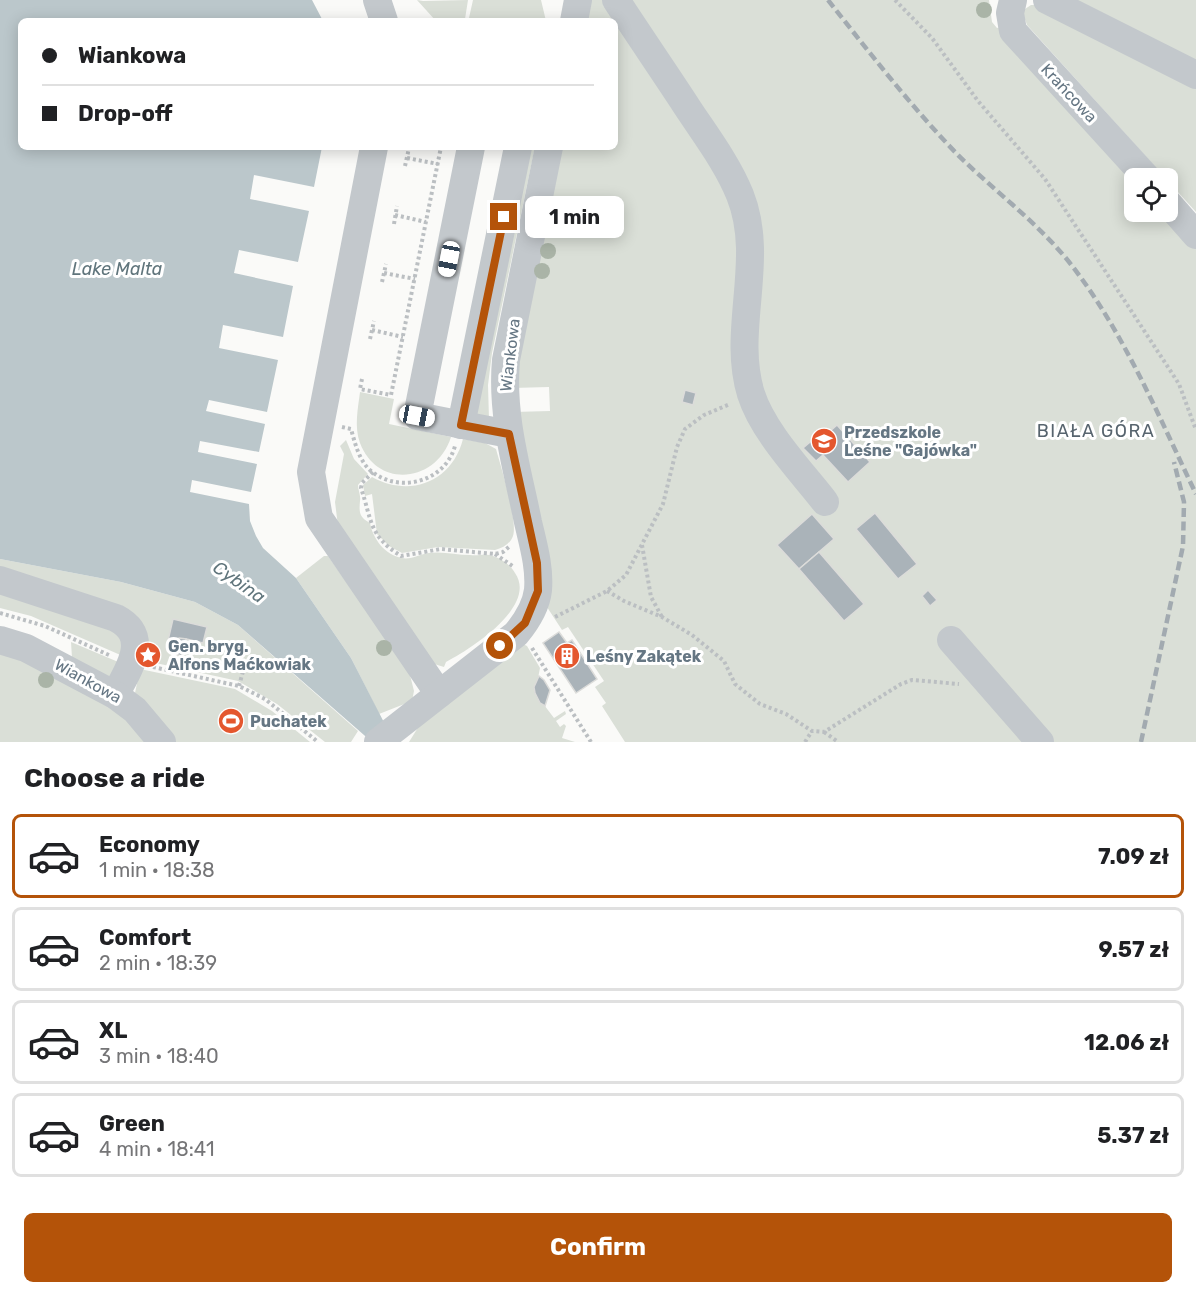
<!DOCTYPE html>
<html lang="en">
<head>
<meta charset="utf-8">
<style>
  body { margin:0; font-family:Rubik,sans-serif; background:#f6f6f6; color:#202124; height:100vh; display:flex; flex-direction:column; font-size:22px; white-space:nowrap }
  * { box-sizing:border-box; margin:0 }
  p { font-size:20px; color:#757577 }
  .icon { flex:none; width:33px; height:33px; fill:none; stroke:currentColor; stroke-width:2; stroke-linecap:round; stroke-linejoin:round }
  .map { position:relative; height:742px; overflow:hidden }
  .panel { display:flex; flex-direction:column; background:#fff; flex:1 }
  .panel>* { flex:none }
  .hud { position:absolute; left:18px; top:18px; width:600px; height:132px; border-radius:9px; box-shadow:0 3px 15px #0003; display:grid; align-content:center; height:132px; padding:0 24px; background:#fff }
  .controls { position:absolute; left:1124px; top:168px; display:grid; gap:12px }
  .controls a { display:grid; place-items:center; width:54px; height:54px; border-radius:9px; background:#fff; box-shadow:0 3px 15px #0003; font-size:30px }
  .end { position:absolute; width:27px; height:27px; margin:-14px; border:8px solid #b45309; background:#fff; box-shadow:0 0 0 3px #fff }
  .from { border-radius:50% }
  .bubble { position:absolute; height:42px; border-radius:9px; background:#fff; box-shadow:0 3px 15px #0003; font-size:20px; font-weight:700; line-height:42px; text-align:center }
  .car { position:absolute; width:18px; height:36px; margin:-18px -9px; border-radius:8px; box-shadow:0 0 4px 2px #0007; background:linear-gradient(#fff 24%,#345 0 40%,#fff 0 76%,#345 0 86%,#fff 0) }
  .hud b { display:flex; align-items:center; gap:21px; height:57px; font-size:22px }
  .hud b+b { border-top:2px solid #e0e0e0 }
  .hud i { width:15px; height:15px; background:#202124 }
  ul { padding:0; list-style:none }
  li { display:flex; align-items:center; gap:18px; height:84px; margin:0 12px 9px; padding:0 12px; border:3px solid #e0e0e0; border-radius:9px }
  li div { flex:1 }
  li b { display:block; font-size:22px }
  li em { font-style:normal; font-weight:700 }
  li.current { border-color:#b45309 }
  li>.icon { width:54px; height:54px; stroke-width:1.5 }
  h2 { padding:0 24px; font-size:27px; line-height:72px }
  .primary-button { display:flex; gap:12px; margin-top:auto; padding:12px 24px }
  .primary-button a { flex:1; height:69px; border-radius:9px; background:#b45309; color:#fff; font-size:24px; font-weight:700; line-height:69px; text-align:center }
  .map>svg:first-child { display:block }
</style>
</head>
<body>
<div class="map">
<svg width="1196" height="742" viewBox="0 0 1196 742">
  <rect width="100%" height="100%" fill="#fafaf8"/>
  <g fill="#dadfd7">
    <path d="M417 0 423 1 468 0 465 19 436 21Z"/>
    <path d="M473 0H541L546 21H497L485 18H469Z"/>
    <path d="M589 0H989L992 22 997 28 1001 27 1134 180V212H1162L1196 249V742H625L602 706 606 703 595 687 604 681 568 627 562 630 545 604 513 412 550 411 549 387 512 388 559 147H615V21H585Z"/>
    <path d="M1067 0H1196V67Z"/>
    <path d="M1031 5H1038L1196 85V212L1027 25 1022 11Z"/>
    <path d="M526 147H535L492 353 488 385 489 419 475 416Z"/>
    <path d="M360 392 394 399 389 424 451 437C437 482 378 490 360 443 354 427 358 408 360 392Z"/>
    <path d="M463 439 485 443 496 449C501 467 518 521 513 536 510 544 503 548 495 550L438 547 402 553 389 546 377 534 372 494 365 496 363 485 372 477C410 498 452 482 463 439Z"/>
    <path d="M346 440 354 459 368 474 358 485C358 490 361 496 360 501 359 512 359 517 370 523 373 539 385 555 402 558 411 560 420 554 429 553 443 551 456 555 470 555 477 556 483 554 489 555 499 557 510 564 515 573 538 606 471 649 446 662L444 667 431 663 338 526 335 502 344 454 340 446Z"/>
    <path d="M324 556H328L409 671 414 691 412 701 379 714 351 658 296 578Z"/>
    <path d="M0 559 121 582 195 602 238 625 358 731 351 742H325L277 704 238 681 142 660 143 647 0 573Z"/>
    <path d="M0 590 118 628 125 657 31 616 0 608Z"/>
    <path d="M71 642 123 664 110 676 104 677 72 658Z"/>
    <path d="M523 644 527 646 540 668 535 693 554 718 565 711 566 714 556 721 560 727 564 724 566 726 562 738 575 742H409L419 726Z"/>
    <path d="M0 650 51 671 124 717 147 742H0Z"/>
    <path d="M140 669 235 689 272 711 310 742H172L135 693Z"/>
  </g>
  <path fill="#bbc7cb" d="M0 0H312L323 21H21V147H322L314 187 254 175 250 199 309 211 298 262 239 250 234 273 293 286 283 337 223 325 219 348 278 360 267 412 209 400 206 411 265 424 259 452 200 441 198 452 257 464 251 492 192 480 190 492 249 504 250 521 256 536 263 548 296 578 351 658 394 742H372L238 625 195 602 121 582 0 559Z"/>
  <g fill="#aab3b9" stroke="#dcdcda" stroke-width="1.5">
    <path d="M685 390 696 393 693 405 682 402Z"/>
    <path d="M837 425 870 462 848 482 823 455 816 461 803 448 822 432 829 440 832 437 828 433Z"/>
    <path d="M875 513 917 564 898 579 856 529Z"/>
    <path d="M812 514 834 539 799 569 777 545Z"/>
    <path d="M819 552 864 604 844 621 799 569Z"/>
    <path d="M928 590 937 600 930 606 922 596Z"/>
    <path d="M173 619 207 627 203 643 186 639 183 653 166 649Z"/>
    <path d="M559 632 567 643 572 640 597 679 576 693 543 643Z"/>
    <path d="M179 638 186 639 182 656 175 654Z"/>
    <path d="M539 676 544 680 550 690 545 706 540 703 535 693 534 687Z"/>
  </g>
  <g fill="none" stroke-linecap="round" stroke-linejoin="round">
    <g stroke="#bbbfc2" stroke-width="4" stroke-dasharray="3 3" stroke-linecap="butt">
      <path d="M895 0 932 38 978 101 1045 179 1179 384 1196 430"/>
      <path d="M407 158 438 164"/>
      <path d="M405 166 409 148"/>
      <path d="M395 215 426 222"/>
      <path d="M394 224 397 206"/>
      <path d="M384 273 415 279"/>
      <path d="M382 282 386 264"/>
      <path d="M372 330 403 337"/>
      <path d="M370 339 374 321"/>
      <path d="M362 379 360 389 391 395 441 147"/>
      <path d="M342 427 351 429C355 443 359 461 371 471 399 494 445 482 455 446"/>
      <path d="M373 472 362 483 361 488C372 521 369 536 401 556L441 549 495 554 503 552 510 546"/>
      <path d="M642 545 651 597 662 617"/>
      <path d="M495 554 514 567"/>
      <path d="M607 591 624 601 662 617 692 635 724 661 735 684 760 704 786 714 812 731 824 732 901 684 912 680 959 684"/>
      <path d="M0 613 45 626 111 656"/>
      <path d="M555 617 607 591 626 575 663 504 677 447 685 429 704 415 730 404"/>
      <path d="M532 648 591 742"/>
      <path d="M153 667 239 686 265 699 318 742"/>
      <path d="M239 686 245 664 254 658"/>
      <path d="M824 732 838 742"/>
      <path d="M805 742 812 731"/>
    </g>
    <g stroke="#c3c8cc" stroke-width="28">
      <path d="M377 0 384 21"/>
      <path d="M616 0C640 37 665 73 689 110 707 137 728 165 740 195 766 260 731 330 751 394 763 432 801 471 825 502"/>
      <path d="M1013 0 1010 13 1013 31 1147 178"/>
      <path d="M1047 0 1196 75"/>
      <path d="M574 21 578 0"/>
      <path d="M374 147 311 472 319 518 439 694"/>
      <path d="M471 147 417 416 509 434"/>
      <path d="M1167 202 1196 235"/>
      <path d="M461 425 518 147"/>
      <path d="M0 580 116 618C152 637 128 670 115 695"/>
      <path d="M0 640 26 648 115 695 135 710 162 742"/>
      <path d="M951 640 1040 742"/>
      <path d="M378 742 516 634C526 622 536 607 538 590 540 567 533 544 528 522 517 468 501 416 506 360L549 147"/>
    </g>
    <g stroke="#a2aab0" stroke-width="4.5" stroke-dasharray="9 4.5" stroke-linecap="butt">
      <path d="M828 0C869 52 910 105 956 153 994 191 1040 224 1073 267 1125 335 1159 417 1196 494"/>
      <path d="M1141 742 1183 546 1184 502 1174 462"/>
    </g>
  </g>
  <g fill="#aab4a7">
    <circle cx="984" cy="10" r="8"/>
    <circle cx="548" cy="251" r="8"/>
    <circle cx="542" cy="271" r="8"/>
    <circle cx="384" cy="648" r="8"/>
    <circle cx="46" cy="680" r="8"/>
  </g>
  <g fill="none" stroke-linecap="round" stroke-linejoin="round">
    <path stroke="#b45309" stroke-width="8" d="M500 646 525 623 538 591 537 563 509 434 461 425 504 217"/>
  </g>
  <defs>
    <g id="school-disc" transform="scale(1.35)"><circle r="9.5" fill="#e4572e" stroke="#fff"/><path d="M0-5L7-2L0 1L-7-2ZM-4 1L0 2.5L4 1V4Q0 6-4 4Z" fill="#fff"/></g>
    <g id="sight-disc" transform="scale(1.35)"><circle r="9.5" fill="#e4572e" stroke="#fff"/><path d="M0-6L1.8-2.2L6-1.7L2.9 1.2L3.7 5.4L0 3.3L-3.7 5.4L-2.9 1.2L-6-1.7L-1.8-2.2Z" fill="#fff"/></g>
    <g id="building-disc" transform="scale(1.35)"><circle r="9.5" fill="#e4572e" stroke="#fff"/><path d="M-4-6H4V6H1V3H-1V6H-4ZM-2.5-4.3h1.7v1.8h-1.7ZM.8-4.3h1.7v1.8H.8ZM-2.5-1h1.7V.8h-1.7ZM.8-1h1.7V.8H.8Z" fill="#fff"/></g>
    <g id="stadium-disc" transform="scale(1.35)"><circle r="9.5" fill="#e4572e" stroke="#fff"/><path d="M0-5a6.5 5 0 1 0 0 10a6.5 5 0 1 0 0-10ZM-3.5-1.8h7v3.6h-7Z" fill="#fff"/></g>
  </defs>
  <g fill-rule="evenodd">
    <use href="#school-disc" x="824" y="441"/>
    <use href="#sight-disc" x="148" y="655"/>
    <use href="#building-disc" x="567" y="656"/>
    <use href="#stadium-disc" x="231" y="721"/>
  </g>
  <g text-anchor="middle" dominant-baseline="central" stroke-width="6" stroke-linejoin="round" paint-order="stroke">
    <g font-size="16" fill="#657683" stroke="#fff">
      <text transform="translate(1069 93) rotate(47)">Krańcowa</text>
      <text transform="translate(510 355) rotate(-83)">Wiankowa</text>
      <text transform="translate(88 681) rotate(29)">Wiankowa</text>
    </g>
    <g font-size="16" font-weight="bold" fill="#657683" stroke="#fff" text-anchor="start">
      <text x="844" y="432">Przedszkole<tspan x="844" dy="18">Leśne "Gajówka"</tspan></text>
      <text x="168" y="646">Gen. bryg.<tspan x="168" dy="18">Alfons Maćkowiak</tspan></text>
      <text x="586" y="656">Leśny Zakątek</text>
      <text x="250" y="721">Puchatek</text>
    </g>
    <g font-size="18" font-style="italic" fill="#60757c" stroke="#fff">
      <text x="117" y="269">Lake Malta</text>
      <text transform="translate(239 582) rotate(35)">Cybina</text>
    </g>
    <g font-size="18" letter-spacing="1.5" fill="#57646e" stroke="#fff">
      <text x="1096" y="431">BIAŁA GÓRA</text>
    </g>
  </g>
</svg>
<div class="controls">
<a><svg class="icon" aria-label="locate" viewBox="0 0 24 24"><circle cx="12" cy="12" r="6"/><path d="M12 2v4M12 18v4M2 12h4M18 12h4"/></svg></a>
</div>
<i class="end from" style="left:500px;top:646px"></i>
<i class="end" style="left:504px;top:217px"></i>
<div class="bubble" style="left:525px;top:196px;width:99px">1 min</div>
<i class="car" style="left:449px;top:259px;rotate:191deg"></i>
<i class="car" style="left:417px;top:416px;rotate:101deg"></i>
<div class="hud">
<b><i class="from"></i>Wiankowa</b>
<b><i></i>Drop-off</b>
</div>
</div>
<section class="panel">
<h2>Choose a ride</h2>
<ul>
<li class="current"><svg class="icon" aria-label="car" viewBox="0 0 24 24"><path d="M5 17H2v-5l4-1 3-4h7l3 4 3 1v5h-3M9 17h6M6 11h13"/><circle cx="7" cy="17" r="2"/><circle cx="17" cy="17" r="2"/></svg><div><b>Economy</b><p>1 min · 18:38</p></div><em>7.09 zł</em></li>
<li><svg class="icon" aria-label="car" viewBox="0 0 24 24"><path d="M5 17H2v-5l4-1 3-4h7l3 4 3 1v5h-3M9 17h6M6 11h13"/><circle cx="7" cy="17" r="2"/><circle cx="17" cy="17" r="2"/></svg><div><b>Comfort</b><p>2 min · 18:39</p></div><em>9.57 zł</em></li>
<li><svg class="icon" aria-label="car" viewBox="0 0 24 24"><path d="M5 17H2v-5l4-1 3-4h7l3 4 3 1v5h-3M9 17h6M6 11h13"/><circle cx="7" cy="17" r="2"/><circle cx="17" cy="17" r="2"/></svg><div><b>XL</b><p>3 min · 18:40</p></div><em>12.06 zł</em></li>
<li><svg class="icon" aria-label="car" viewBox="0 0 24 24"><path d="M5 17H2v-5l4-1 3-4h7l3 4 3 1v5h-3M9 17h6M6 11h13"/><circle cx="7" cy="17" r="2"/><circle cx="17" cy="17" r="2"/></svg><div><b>Green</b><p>4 min · 18:41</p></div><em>5.37 zł</em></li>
</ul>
<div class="primary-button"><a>Confirm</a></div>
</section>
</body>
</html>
